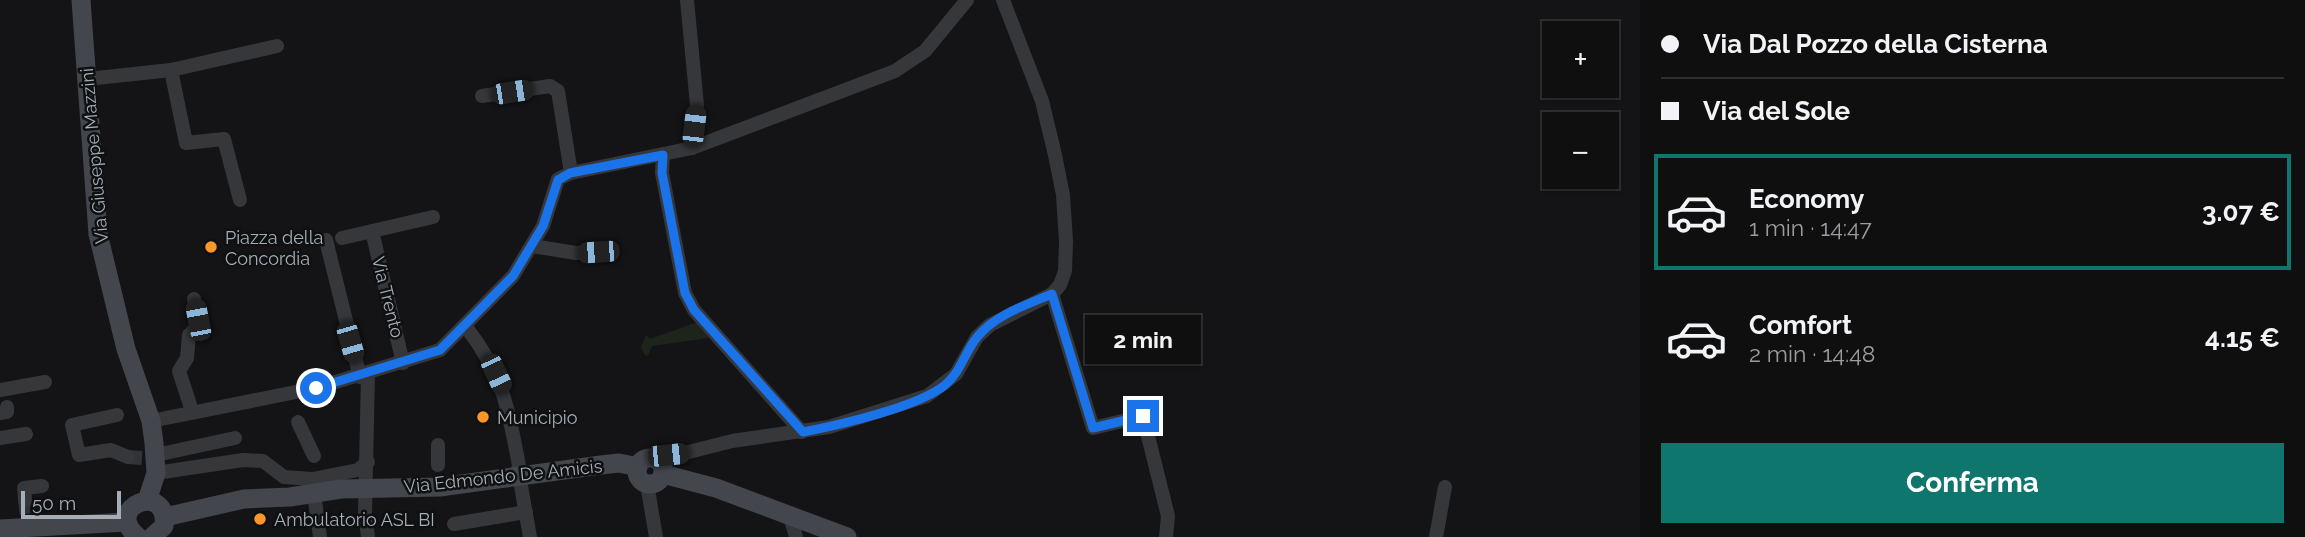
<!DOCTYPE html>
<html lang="it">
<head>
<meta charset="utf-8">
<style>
  body { margin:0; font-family:Raleway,sans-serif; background:#181819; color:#f1f3f6; height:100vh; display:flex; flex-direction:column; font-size:26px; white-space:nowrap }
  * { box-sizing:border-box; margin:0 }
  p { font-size:23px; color:#9b9c9f }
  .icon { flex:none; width:38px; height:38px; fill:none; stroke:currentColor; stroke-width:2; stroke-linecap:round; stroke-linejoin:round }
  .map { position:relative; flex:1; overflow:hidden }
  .sheet { display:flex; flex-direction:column; background:#0f0f10; width:665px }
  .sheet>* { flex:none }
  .guide { display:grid; align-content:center; height:154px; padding:0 21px; background:#0f0f10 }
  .controls { position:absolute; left:1542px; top:21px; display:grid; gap:14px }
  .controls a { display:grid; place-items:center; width:77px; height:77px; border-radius:0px; background:#0f0f10; box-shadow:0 2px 5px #0004,0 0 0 2px #2f2f30; font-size:35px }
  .scale { position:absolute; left:21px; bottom:18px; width:100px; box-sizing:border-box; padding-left:7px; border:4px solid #a5adb7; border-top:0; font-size:19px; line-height:24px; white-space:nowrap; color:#a5adb7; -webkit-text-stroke:5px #0f1011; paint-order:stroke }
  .end { position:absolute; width:32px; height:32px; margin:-16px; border:9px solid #1a73e8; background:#fff; box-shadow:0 0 0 4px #fff }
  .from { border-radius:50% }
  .bubble { position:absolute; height:49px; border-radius:0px; background:#0f0f10; box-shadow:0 2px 5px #0004,0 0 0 2px #2f2f30; font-size:23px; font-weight:700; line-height:49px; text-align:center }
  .car { position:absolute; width:21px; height:42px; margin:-21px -10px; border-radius:9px; box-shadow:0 0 5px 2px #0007; background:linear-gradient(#222 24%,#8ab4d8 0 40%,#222 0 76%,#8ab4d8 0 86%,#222 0) }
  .guide b { display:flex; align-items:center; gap:24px; height:66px; font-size:26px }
  .guide b+b { border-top:2px solid #2f2f30 }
  .guide i { width:18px; height:18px; background:#f1f3f6 }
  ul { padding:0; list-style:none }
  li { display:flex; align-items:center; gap:21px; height:116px; margin:0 14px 10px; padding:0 7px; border:4px solid transparent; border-radius:0px }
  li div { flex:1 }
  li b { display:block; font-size:26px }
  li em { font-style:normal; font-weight:700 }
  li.active { border-color:#0f766e }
  li>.icon { width:63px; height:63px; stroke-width:1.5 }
  .button { display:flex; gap:14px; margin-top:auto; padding:14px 21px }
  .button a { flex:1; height:80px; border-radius:0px; background:#0f766e; color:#fff; font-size:28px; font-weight:700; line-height:80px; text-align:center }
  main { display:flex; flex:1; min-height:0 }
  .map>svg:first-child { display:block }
</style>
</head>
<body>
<main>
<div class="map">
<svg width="1640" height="537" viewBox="0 0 1640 537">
  <rect width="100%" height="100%" fill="#141416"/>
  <path fill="#1c241c" d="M697 322 709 338 652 346 648 356 645 355 641 347 646 335 650 339Z"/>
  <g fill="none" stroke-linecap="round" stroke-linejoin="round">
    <g stroke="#313336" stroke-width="14" stroke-dasharray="14 7" stroke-linecap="butt">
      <path d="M128 457 143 458"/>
      <path d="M25 500 27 517"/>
    </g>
    <g stroke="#35373b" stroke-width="14">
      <path d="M687 0 697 105 692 148"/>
      <path d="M171 70 186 143 224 139 240 200"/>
      <path d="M87 79 171 70 277 46"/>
      <path d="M482 96 550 86 558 91 571 173"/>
      <path d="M663 155 662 173 685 293 694 310 802 432"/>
      <path d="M372 231 403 363"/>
      <path d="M342 238 433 217"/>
      <path d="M326 240 360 377"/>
      <path d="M532 246 576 253 598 252"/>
      <path d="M1052 294 1093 428 1143 416 1168 516 1166 537"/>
      <path d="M466 327C506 378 509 415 521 476"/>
      <path d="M368 374 365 513 368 537"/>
      <path d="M0 390 45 382"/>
      <path d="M192 411 179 371 187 358 189 335 196 328 194 299"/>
      <path d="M0 413 7 412V407"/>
      <path d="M117 415 72 425 79 455 111 450 128 457"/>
      <path d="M151 421 316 388 440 350 513 276 543 226 558 179 571 173 692 148 895 71 925 51 967 0"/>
      <path d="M298 422 314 456"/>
      <path d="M0 438 26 434"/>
      <path d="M438 445V465"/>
      <path d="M156 455 235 438"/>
      <path d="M657 460 732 441 829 427 927 396 956 374 977 337 990 325 1052 294 1060 285 1065 271 1066 241 1063 195 1055 155 1042 101 1003 0"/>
      <path d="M518 469 530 537"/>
      <path d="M156 473 243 460 263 461 284 477 312 479 320 537"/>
      <path d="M312 479 358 470 368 462"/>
      <path d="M647 484 656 537"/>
      <path d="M25 500 24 488 42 486"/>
      <path d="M790 516 796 537"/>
      <path d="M454 524 526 512"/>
      <path d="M1436 537 1445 487"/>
    </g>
    <g stroke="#43464c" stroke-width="19">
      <path d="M81 0 98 234 126 349 151 421 154 443 156 473 147 501"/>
      <circle cx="650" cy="471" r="13"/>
      <path d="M663 474 716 488 847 537"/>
      <path d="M165 517 244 499 290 497 341 489 440 487 601 465 619 463 638 467"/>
      <path d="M0 529 127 522"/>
      <path d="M138 537C101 507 169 480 164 526L152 537"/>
    </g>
  </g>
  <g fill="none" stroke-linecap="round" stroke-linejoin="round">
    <path stroke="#1a73e8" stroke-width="9" d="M316 388 440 350 513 276 543 226 558 180 570 173 663 155 662 173 685 293 694 310 803 432C839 425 918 407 945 385 961 372 965 351 978 336 997 314 1026 305 1052 294L1093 428 1143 416"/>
  </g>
  <g fill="#fb9627" stroke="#0f1011" stroke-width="2.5">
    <circle cx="211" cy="247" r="7"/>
    <circle cx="483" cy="417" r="7"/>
    <circle cx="260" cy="519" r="7"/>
  </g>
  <g text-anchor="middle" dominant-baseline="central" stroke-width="5" stroke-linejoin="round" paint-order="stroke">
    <g font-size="18" fill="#a5adb7" stroke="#0f1011">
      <text transform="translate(94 156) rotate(-95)">Via Giuseppe Mazzini</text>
      <text transform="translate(388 297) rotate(76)">Via Trento</text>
      <text transform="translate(503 476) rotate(-6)">Via Edmondo De Amicis</text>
    </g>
    <g font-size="18" fill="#a5adb7" stroke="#0f1011" text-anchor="start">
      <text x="225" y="237">Piazza della<tspan x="225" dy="21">Concordia</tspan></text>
      <text x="497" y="417">Municipio</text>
      <text x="274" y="519">Ambulatorio ASL BI</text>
    </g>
  </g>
</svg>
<div class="controls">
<a>+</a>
<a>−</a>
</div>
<div class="scale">50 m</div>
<i class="end from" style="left:316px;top:388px"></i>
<i class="end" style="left:1143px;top:416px"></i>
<div class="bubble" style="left:1085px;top:315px;width:116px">2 min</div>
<i class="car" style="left:512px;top:92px;rotate:81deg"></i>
<i class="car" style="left:694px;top:126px;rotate:7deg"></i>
<i class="car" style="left:598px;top:252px;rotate:266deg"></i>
<i class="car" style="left:198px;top:320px;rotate:349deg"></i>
<i class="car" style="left:350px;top:342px;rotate:164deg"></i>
<i class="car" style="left:496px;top:374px;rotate:155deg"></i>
<i class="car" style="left:668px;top:455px;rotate:84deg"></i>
</div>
<section class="sheet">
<div class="guide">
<b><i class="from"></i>Via Dal Pozzo della Cisterna</b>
<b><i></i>Via del Sole</b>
</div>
<ul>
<li class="active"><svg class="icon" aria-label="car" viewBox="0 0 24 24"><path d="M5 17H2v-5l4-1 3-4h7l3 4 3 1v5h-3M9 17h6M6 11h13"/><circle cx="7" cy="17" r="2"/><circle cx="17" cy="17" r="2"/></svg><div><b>Economy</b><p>1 min · 14:47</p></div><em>3.07 €</em></li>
<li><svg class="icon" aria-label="car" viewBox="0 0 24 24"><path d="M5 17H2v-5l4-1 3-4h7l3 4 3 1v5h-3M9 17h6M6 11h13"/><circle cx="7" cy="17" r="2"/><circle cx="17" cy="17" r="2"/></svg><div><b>Comfort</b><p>2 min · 14:48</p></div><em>4.15 €</em></li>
</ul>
<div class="button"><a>Conferma</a></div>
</section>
</main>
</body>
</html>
